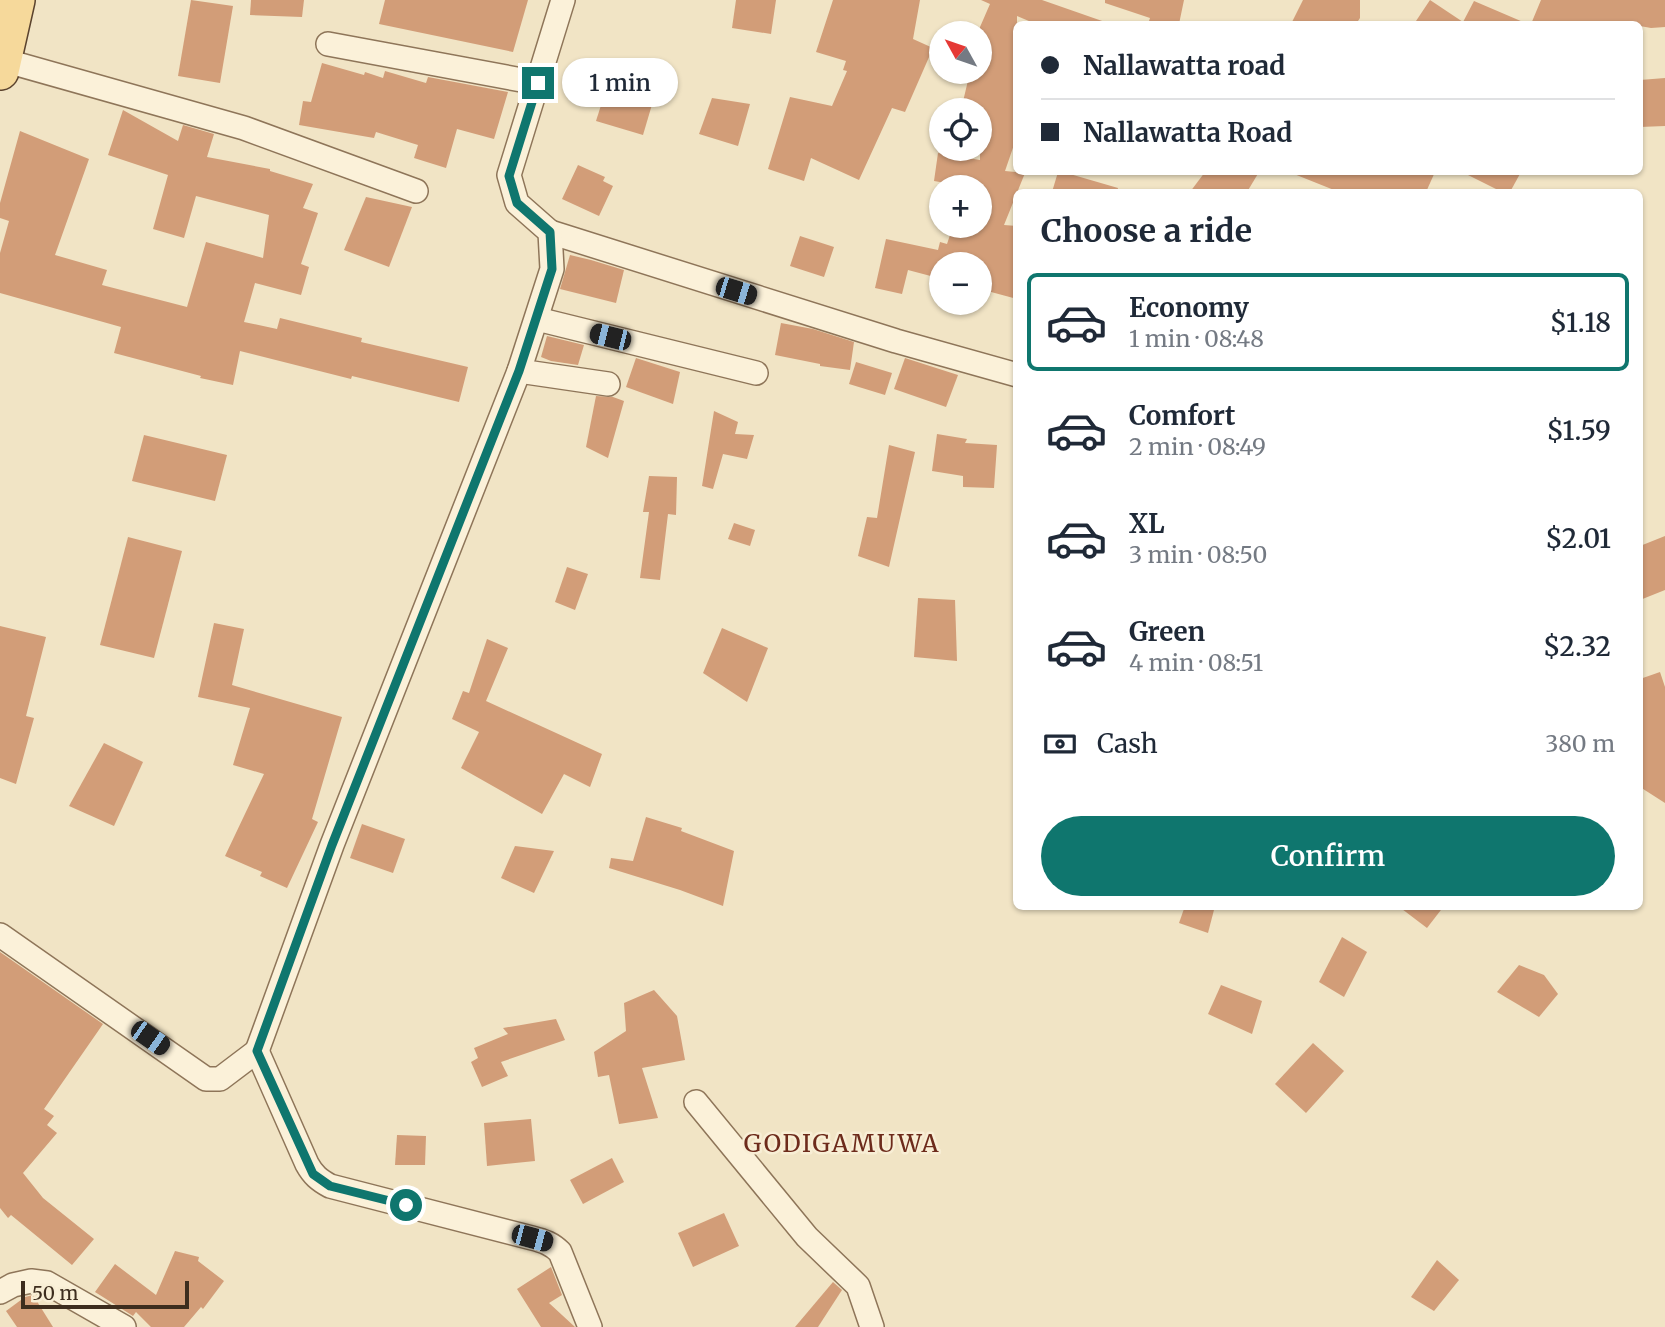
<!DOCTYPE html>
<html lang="en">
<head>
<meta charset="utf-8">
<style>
  body { margin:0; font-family:Merriweather,serif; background:#f2f2f3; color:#1f2937; height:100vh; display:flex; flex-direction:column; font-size:26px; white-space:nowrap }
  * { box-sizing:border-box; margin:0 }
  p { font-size:23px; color:#747a83 }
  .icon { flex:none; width:38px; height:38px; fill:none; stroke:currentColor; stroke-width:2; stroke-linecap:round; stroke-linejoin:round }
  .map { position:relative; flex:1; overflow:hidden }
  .details { position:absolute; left:1013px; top:189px; width:630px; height:721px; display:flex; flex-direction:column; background:#fff; border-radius:10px; box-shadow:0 2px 5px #0004 }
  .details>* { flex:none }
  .guide { position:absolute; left:1013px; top:21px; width:630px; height:154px; border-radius:10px; box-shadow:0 2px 5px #0004; display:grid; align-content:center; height:154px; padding:0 28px; background:#fff }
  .needle { width:46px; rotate:310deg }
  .tools { position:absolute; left:929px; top:21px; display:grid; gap:14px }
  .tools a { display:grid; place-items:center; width:63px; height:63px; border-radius:50%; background:#fff; box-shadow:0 2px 5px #0004; font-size:35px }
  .scale { position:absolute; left:21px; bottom:18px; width:168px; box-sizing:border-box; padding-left:7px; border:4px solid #3d2d1e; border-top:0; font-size:19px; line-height:24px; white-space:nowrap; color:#3d2d1e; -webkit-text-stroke:5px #f8eed5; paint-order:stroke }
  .end { position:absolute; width:32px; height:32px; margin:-16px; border:9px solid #0f766e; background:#fff; box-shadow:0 0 0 4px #fff }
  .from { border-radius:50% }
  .bubble { position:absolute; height:49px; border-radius:24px; background:#fff; box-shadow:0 2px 5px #0004; font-size:23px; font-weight:600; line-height:49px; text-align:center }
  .car { position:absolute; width:21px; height:42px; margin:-21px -10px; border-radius:9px; box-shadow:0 0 5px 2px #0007; background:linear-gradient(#222 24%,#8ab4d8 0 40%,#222 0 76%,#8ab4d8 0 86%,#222 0) }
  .guide b { display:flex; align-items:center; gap:24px; height:66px; font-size:26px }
  .guide b+b { border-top:2px solid #e0e1e3 }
  .guide i { width:18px; height:18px; background:#1f2937 }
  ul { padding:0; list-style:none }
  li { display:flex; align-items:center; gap:21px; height:98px; margin:0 14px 10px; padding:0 14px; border:4px solid transparent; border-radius:10px }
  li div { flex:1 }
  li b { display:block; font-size:26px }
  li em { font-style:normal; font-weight:600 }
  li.current { border-color:#0f766e }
  li>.icon { width:63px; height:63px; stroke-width:1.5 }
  h2 { padding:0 28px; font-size:32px; line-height:84px }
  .pay { display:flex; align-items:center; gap:18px; height:77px; padding:0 28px; font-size:26px }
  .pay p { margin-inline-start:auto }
  .primary-button { display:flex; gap:14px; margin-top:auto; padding:14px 28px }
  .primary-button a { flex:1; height:80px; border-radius:42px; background:#0f766e; color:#fff; font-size:28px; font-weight:600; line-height:80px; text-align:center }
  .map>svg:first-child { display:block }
</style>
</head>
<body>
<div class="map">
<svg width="1665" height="1327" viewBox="0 0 1665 1327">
  <rect width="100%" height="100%" fill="#f1e4c5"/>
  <g fill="#d29d78">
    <path d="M191 0 233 6 220 83 178 76Z"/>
    <path d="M251 0H304L302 17 250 15Z"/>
    <path d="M385 0H528L513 52 379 24Z"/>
    <path d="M736 0H776L771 34 732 28Z"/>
    <path d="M833 0H920L913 39 933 48 905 112 892 108 859 180 811 158 804 181 768 169 790 97 832 106 847 71 843 70 846 61 816 52Z"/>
    <path d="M981 0H1042L1105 22V24H1036L1017 16V136L1005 171 1025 173 1004 225 1017 226V299L980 289V264H942V279L908 270 902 294 875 288 886 239 938 250 940 242 947 244 953 226H980V187H969L934 181 938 153 980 160V110H961L970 72H980V27L990 4Z"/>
    <path d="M1105 0H1184L1179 24H1148L1150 18 1105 3Z"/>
    <path d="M1303 0H1360V18L1356 24H1291Z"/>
    <path d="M1430 0 1463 22 1474 1 1528 24H1414Z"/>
    <path d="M1541 0H1665V27L1651 28 1640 26V24H1531Z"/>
    <path d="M322 63 364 75 365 72 383 78 385 71 426 83 428 77 508 92 494 139 457 129 446 168 414 158 418 145 376 132 374 138 299 125 303 101 311 102Z"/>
    <path d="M610 77 656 91 643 135 596 121Z"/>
    <path d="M1665 78V126L1640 127V80Z"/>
    <path d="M712 98 750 104 738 146 699 134Z"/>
    <path d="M123 110 178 141 183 125 214 134 207 157 270 169V171L313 184 303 208 318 213 301 264 309 267 301 295 255 283 244 322 277 329 280 318 362 338 361 342 468 367 459 402 352 376 351 379 240 351 233 385 200 378 201 376 114 353 121 327 0 293V253L9 221 0 218V203L20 131 89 159 55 255 107 270 102 285 187 307 206 242 263 258 269 215 196 196 184 238 153 229 168 175 108 155Z"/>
    <path d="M578 165 605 177 603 181 613 186 599 216 562 199Z"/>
    <path d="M1058 172H1063L1118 188 1117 192H1052Z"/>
    <path d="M1205 172H1259L1247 192H1190Z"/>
    <path d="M1289 172H1435L1426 192H1339Z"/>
    <path d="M1462 172H1521L1510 192H1502Z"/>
    <path d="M366 197 412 207 389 267 344 250Z"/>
    <path d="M800 236 834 247 824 277 790 266Z"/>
    <path d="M570 255 591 260 624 270 616 303 560 289Z"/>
    <path d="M781 323 813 329 854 342 850 370 820 366V364L775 355Z"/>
    <path d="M547 336 584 345 578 365 551 361 541 357Z"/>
    <path d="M636 358 680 372 673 404 626 387Z"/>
    <path d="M905 358 958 375 946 407 894 389Z"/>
    <path d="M856 362 892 373 885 395 849 384Z"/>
    <path d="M596 396 613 397 624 401 608 458 586 447Z"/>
    <path d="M714 411 738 422 735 434 754 435 747 459 723 454 713 489 702 486Z"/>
    <path d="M937 434 967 439 965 443 997 445 994 488 963 487V476L932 471Z"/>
    <path d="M144 435 227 455 215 501 132 481Z"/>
    <path d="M889 445 915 452 889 567 858 556 867 517 877 518Z"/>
    <path d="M649 476 677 477 676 515 668 514 660 580 640 578 649 512H643Z"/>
    <path d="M734 523 755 530 750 546 728 539Z"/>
    <path d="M1665 536V590L1640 600V546Z"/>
    <path d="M128 537 182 551 154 658 100 645Z"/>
    <path d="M567 567 588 574 575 610 555 602Z"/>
    <path d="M918 598 955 600 957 661 914 657Z"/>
    <path d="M214 623 244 629 232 685 342 717 312 819 318 822 287 888 260 876 262 872 225 856 264 774 233 765 250 708 198 697Z"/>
    <path d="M0 626 46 637 26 716 34 718 16 784 0 778Z"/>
    <path d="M722 628 768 648 747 702 703 673Z"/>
    <path d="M487 639 508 648 486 701 602 754 590 787 564 774 542 814 461 768 479 732 452 719 463 691 469 693Z"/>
    <path d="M1660 672 1665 687V803L1640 787V679Z"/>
    <path d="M104 743 143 762 114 826 69 806Z"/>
    <path d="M646 817 682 828 681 831 734 851 723 906 680 890 609 868 611 858 633 861Z"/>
    <path d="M362 824 405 839 393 873 350 858Z"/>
    <path d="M515 846 554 851 534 893 501 878Z"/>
    <path d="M1185 906H1215L1208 933 1179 923Z"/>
    <path d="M1398 906H1444L1427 928Z"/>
    <path d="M1342 937 1367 952 1344 997 1319 982Z"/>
    <path d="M0 952 103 1024 44 1109 54 1116 47 1125 57 1133 23 1173 43 1198 94 1239 72 1265 11 1215 8 1218 0 1208Z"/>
    <path d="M1519 965 1544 975 1558 994 1539 1017 1497 992Z"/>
    <path d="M1221 985 1262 1001 1252 1034 1208 1014Z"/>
    <path d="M654 990 677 1016 685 1060 642 1068 658 1118 619 1124 609 1075 598 1077 594 1052 626 1031 624 1003Z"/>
    <path d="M556 1019 565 1040 501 1062 508 1076 482 1087 471 1062 478 1058 474 1048 508 1034 503 1028Z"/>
    <path d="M1313 1043 1344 1071 1306 1113 1275 1084Z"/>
    <path d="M531 1119 535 1161 487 1166 484 1123Z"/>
    <path d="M397 1135 426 1136 425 1165H395Z"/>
    <path d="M612 1158 624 1182 583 1204 570 1180Z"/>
    <path d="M724 1213 739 1246 693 1267 678 1233Z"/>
    <path d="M175 1251 199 1257 198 1261 224 1281 203 1309 201 1307 184 1327H151L136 1312 133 1316 95 1292 115 1264 156 1295Z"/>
    <path d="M1437 1260 1459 1280 1434 1311 1411 1297Z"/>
    <path d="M551 1267 562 1295 549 1303 575 1327H541L517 1289Z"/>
    <path d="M833 1282 842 1290 818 1327H795Z"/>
    <path d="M33 1295 53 1327H17L6 1311 25 1297Z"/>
  </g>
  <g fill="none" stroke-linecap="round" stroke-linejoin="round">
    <g stroke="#8e7559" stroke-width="26">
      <g id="street">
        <path d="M328 44 538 83"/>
        <path d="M3 60 244 128 416 191"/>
        <path d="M550 232 896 341 1017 375"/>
        <path d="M537 319 756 373"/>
        <path d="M519 371 608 384"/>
        <path d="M0 935 206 1079H220L257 1051 307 1164C313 1175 319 1180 330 1186L532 1238C544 1241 552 1244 560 1252L590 1327"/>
        <path d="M257 1051 332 845 519 371 552 269 550 232 517 203 509 175 563 0"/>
        <path d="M696 1102 807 1237 858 1286 872 1327"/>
        <path d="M0 1292 13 1285 31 1281 47 1283 124 1327"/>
      </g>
    </g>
    <g stroke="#5b432e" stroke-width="40">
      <path id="primary" d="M0 71 16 0"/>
    </g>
    <use href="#street" stroke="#fbf1d9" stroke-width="23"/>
    <use href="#primary" stroke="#f6d99b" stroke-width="37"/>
  </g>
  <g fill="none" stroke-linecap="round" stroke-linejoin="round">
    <path stroke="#0f766e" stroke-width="9" d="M406 1205 330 1186 313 1174 257 1051 332 845 519 371 552 269 550 232 517 203 509 176 538 83"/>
  </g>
  <g text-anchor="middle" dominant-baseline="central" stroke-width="5" stroke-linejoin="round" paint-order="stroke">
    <g font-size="24" letter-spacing="2" fill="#6d2b1b" stroke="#f8eed5">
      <text x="842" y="1143">GODIGAMUWA</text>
    </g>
  </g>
</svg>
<div class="tools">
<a><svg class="needle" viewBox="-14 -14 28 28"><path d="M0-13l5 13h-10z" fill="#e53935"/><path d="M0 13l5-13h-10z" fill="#747a83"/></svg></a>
<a><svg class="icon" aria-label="locate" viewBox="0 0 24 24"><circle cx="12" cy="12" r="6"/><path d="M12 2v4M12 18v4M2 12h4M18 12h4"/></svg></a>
<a>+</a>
<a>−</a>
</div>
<div class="scale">50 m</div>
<i class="end from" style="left:406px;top:1205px"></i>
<i class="end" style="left:538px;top:83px"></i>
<div class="bubble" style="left:562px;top:58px;width:116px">1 min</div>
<i class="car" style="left:736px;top:291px;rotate:107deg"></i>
<i class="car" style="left:610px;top:337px;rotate:284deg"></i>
<i class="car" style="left:150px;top:1038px;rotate:125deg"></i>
<i class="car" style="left:532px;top:1238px;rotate:105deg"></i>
<div class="guide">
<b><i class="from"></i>Nallawatta road</b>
<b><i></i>Nallawatta Road</b>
</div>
<section class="details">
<h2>Choose a ride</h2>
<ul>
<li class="current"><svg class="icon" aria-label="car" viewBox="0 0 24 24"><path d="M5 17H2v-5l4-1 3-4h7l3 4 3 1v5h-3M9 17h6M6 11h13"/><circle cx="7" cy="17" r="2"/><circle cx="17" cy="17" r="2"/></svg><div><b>Economy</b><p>1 min · 08:48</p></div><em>$1.18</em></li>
<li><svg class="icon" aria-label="car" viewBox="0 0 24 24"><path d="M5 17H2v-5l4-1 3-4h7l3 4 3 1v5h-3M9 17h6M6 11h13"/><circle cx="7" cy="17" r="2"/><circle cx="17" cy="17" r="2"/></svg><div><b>Comfort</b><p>2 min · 08:49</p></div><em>$1.59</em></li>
<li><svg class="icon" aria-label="car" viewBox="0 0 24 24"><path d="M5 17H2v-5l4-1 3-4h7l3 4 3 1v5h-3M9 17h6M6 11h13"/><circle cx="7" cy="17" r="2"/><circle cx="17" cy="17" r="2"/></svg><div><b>XL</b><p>3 min · 08:50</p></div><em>$2.01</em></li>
<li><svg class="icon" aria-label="car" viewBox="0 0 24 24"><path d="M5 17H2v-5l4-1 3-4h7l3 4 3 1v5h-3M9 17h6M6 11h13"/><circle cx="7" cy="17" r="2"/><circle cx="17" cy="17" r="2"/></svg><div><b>Green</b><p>4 min · 08:51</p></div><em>$2.32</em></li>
</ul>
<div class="pay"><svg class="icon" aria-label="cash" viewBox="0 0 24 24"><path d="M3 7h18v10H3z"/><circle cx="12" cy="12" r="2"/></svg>Cash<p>380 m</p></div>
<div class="primary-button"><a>Confirm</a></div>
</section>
</div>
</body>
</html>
